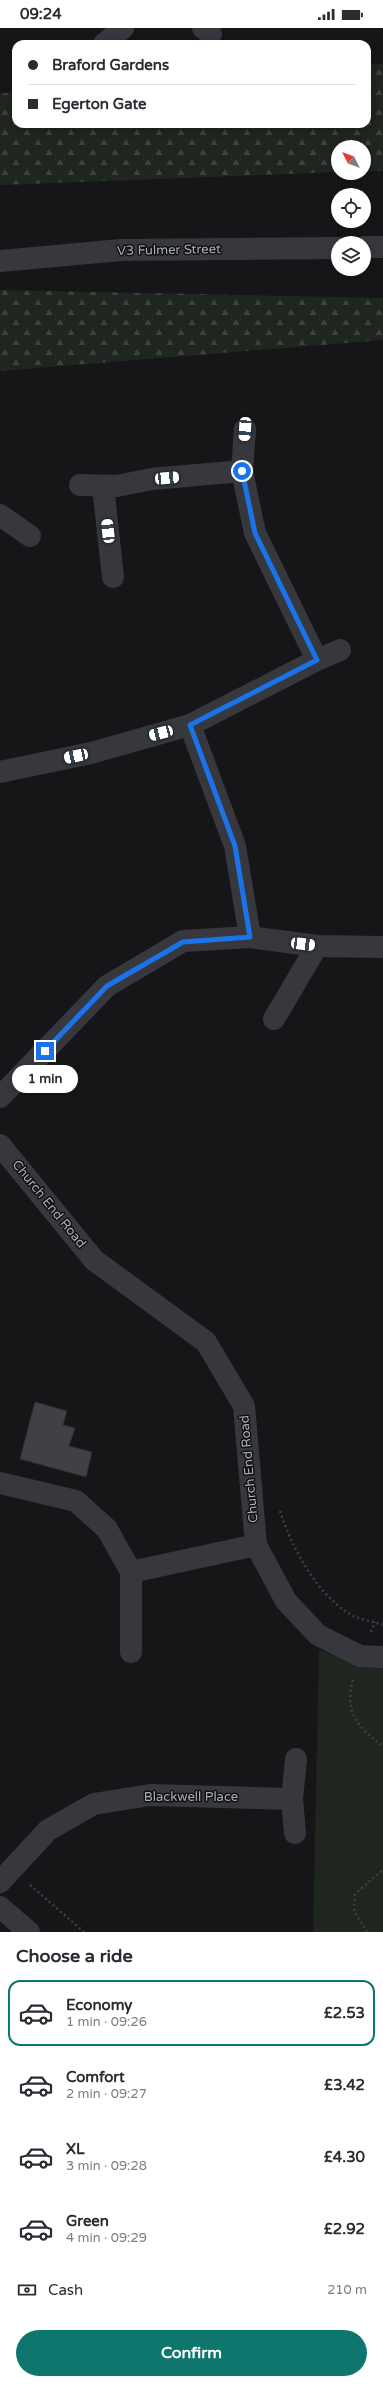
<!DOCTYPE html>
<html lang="en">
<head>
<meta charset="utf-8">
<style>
  body { margin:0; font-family:"Varela Round",sans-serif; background:#f7f7f7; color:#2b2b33; height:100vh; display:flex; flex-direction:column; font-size:15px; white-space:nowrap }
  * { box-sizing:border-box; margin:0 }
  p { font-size:13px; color:#7c7c81 }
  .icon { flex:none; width:22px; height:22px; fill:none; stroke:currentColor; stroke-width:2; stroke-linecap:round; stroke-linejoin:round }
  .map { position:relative; height:1904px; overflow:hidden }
  .side { display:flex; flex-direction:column; background:#fff; flex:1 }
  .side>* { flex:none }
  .top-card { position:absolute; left:12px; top:12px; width:359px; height:88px; border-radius:12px; box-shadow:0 2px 10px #0003; display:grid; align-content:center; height:88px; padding:0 16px; background:#fff }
  .needle { width:26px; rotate:312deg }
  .fabs { position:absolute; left:331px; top:112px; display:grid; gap:8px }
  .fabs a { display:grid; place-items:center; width:40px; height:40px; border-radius:50%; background:#fff; box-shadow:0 2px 10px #0003; font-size:20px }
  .end { position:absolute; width:18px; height:18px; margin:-9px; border:5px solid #1a73e8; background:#fff; box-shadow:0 0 0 2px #fff }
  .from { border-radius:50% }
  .bubble { position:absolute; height:28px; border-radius:14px; background:#fff; box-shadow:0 2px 10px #0003; font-size:13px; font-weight:700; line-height:28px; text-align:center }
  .car { position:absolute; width:12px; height:24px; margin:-12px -6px; border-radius:5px; box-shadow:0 0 3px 1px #0007; background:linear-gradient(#fff 24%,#345 0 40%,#fff 0 76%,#345 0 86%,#fff 0) }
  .top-card b { display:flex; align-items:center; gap:14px; height:38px; font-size:15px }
  .top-card b+b { border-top:1px solid #e1e1e2 }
  .top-card i { width:10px; height:10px; background:#2b2b33 }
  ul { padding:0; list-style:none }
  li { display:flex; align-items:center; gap:12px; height:66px; margin:0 8px 6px; padding:0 8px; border:2px solid transparent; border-radius:12px }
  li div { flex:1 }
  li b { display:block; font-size:15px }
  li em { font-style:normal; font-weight:700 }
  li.selected { border-color:#0f766e }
  li>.icon { width:36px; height:36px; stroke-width:1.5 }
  h2 { padding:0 16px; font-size:18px; line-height:48px }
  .pay { display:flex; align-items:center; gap:10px; height:44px; padding:0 16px; font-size:15px }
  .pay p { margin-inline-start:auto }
  .cta { display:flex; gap:8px; margin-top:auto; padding:8px 16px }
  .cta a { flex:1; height:46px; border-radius:24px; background:#0f766e; color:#fff; font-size:16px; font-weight:700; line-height:46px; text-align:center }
  .status { display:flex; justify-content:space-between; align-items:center; height:28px; padding:0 20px; background:#fff; direction:ltr }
  .status svg { height:11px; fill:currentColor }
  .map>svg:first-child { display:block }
</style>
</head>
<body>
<div class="status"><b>09:24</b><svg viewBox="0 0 49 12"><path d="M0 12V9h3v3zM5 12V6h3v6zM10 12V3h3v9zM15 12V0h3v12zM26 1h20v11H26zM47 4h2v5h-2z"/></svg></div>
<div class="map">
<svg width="383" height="1904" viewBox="0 0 383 1904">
  <defs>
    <pattern id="forest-firs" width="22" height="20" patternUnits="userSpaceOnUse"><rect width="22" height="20" fill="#1e261f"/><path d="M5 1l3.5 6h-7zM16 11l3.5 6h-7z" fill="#3c433d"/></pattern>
  </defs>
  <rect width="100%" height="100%" fill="#161618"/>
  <g fill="url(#forest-firs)">
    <path d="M367 36H383V143H364V119H338V144L0 157V66L16 63V96H367Z"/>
    <path d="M0 262 383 270V312L0 343Z"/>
  </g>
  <path fill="#1e261f" d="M319 1622 339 1629 383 1630V1904H313Z"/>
  <path fill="#404145" stroke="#303034" d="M35 1374 67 1383 63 1397 75 1400 69 1418 92 1424 86 1449 20 1431Z"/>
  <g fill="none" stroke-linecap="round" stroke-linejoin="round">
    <g stroke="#3d3f44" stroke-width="2.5" stroke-dasharray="2 3" stroke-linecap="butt">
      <path d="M280 1483C292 1520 315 1563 348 1585 357 1591 372 1593 383 1597"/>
      <path d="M371 1604 375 1594"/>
      <path d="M353 1652C344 1684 358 1700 383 1718"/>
      <path d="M30 1857 84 1904"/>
      <path d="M367 1904 354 1883 355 1866 383 1842"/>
    </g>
    <g stroke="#37383d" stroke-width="22">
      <path d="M203 0 211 6"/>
      <path d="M104 16 123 0"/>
      <path d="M364 219H383"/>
      <path d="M0 233 121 222 338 220"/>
      <path d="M245 401 242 443 255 505 317 632 190 697 235 818 250 909"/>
      <path d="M80 457 117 458 152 451 242 443"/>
      <path d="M103 458 113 549"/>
      <path d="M0 487 30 508"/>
      <path d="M317 632 340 622"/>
      <path d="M0 744 91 725 190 697"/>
      <path d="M274 991 317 918"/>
      <path d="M0 1069 107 958 183 913 250 909 317 918 383 919"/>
      <path d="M0 1117 94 1232 206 1314 244 1378 256 1517 286 1573 318 1607 360 1628 383 1629"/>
      <path d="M0 1455 76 1473 107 1501 131 1544V1624"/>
      <path d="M131 1544 256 1517"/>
      <path d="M292 1771 295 1805"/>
      <path d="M0 1854 48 1802 94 1776 150 1767 292 1771 296 1731"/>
      <path d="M0 1879 29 1904"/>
    </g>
  </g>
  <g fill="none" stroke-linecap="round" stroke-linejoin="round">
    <path stroke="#1a73e8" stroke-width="5" d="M45 1023 107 958 183 914 250 909 235 818 190 697 317 632 255 505 242 443"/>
  </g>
  <g text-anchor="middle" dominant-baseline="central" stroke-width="3" stroke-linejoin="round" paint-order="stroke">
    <g font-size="13" fill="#a8adb8" stroke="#111113">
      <text transform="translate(169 222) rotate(-1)">V3 Fulmer Street</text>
      <text transform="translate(49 1176) rotate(51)">Church End Road</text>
      <text transform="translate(249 1441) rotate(-95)">Church End Road</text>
      <text x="191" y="1769">Blackwell Place</text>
    </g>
  </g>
</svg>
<div class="fabs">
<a><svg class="needle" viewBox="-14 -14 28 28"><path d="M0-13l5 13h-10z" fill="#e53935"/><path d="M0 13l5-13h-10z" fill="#7c7c81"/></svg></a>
<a><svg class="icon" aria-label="locate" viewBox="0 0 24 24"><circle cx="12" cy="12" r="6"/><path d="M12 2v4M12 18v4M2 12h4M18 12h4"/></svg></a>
<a><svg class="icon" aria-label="layers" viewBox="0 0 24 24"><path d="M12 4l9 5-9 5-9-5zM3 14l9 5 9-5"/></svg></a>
</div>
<i class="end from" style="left:242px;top:443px"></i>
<i class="end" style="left:45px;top:1023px"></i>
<div class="bubble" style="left:12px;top:1037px;width:66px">1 min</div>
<i class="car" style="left:245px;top:401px;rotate:184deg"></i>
<i class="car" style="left:167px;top:450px;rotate:85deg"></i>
<i class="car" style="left:108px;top:503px;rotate:354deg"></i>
<i class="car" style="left:161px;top:705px;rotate:255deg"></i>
<i class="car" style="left:76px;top:728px;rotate:258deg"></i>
<i class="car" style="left:303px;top:916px;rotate:97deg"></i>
<div class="top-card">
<b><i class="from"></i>Braford Gardens</b>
<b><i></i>Egerton Gate</b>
</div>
</div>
<section class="side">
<h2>Choose a ride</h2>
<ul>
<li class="selected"><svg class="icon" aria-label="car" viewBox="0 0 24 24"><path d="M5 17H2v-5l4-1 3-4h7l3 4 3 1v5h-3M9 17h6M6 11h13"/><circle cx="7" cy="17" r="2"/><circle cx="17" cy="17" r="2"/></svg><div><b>Economy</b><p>1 min · 09:26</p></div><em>£2.53</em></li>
<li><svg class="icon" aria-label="car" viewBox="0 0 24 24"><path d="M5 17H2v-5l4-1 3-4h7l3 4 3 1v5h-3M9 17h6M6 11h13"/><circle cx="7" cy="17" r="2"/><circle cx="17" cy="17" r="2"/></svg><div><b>Comfort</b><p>2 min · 09:27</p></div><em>£3.42</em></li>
<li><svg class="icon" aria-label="car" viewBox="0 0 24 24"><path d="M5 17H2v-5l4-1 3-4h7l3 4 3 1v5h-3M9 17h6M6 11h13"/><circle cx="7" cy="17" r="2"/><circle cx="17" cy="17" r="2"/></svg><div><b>XL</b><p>3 min · 09:28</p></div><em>£4.30</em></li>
<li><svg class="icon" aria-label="car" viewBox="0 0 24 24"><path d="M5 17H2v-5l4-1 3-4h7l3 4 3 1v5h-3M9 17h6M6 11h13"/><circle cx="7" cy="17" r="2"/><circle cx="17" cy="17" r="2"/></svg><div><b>Green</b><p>4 min · 09:29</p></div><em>£2.92</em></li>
</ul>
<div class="pay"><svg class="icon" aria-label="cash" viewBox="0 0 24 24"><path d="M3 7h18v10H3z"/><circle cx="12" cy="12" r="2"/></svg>Cash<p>210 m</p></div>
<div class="cta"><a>Confirm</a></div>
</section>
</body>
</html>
